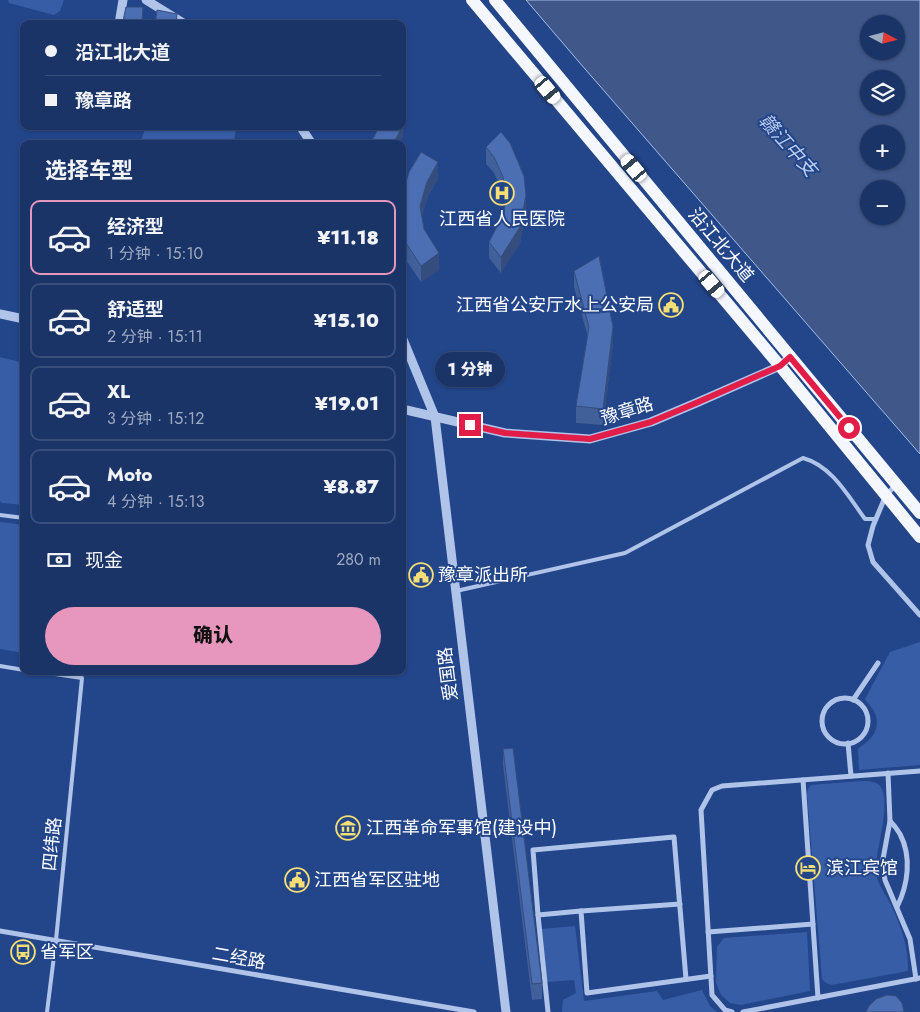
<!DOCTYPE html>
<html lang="zh">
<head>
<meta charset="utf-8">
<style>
  body { margin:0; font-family:Jost,"Noto Sans SC",sans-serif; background:#273f71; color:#f1f3f6; height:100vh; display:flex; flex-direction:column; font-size:19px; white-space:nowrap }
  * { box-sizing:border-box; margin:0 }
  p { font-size:16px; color:#9faac0 }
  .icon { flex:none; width:28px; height:28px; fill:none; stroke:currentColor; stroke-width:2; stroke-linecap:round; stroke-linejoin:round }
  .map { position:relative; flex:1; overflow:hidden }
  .sheet { position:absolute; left:20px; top:140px; width:386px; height:535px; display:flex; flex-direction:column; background:#1a3468; border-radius:10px; box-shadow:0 1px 4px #0004,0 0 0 1px #384f7c }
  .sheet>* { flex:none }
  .top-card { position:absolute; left:20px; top:20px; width:386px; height:110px; border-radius:10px; box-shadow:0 1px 4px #0004,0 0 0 1px #384f7c; display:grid; align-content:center; height:110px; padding:0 25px; background:#1a3468 }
  .needle { width:32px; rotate:97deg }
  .fabs { position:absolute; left:860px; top:15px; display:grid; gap:10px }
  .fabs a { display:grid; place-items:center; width:45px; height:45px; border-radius:50%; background:#1a3468; box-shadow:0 1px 4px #0004,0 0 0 1px #384f7c; font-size:25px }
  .end { position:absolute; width:22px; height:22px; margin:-11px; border:6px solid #e11d48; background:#fff; box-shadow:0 0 0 2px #fff }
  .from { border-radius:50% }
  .bubble { position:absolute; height:35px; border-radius:18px; background:#1a3468; box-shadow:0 1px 4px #0004,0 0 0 1px #384f7c; font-size:16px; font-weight:800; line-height:35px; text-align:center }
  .car { position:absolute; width:15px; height:30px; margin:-15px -8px; border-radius:6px; box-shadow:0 0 4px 1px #0007; background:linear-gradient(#fff 24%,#345 0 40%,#fff 0 76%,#345 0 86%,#fff 0) }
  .top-card b { display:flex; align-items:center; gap:18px; height:48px; font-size:19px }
  .top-card b+b { border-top:1px solid #384f7c }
  .top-card i { width:12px; height:12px; background:#f1f3f6 }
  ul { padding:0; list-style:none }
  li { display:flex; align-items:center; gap:15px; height:75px; margin:0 10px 8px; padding:0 15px; border:2px solid #384f7c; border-radius:10px }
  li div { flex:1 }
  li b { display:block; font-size:19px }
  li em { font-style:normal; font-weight:800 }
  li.on { border-color:#e797bd }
  li>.icon { width:45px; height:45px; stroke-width:1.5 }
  h2 { padding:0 25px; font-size:22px; line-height:60px }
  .pay { display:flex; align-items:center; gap:12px; height:55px; padding:0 25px; font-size:19px }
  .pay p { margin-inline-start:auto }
  .cta { display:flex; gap:10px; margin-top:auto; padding:10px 25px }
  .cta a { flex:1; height:58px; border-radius:30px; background:#e797bd; color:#111; font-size:20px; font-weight:800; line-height:58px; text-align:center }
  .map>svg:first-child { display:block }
</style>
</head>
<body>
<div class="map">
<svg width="920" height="1012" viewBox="0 0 920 1012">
  <rect width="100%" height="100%" fill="#23458a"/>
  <g fill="#385da7">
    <path d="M8 0H64L60 11 54 15 9 3Z"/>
    <path d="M146 126H236L234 144H140Z"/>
    <path d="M0 357 24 363V505L2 503 0 501Z"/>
    <path d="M0 522 24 525V653L0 649Z"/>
    <path d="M920 642V765L859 770 858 749C870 740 880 732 876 716 875 710 868 704 865 699L890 652Z"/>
    <path d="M862 781C869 781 875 781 880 786 893 803 874 852 876 874 878 885 886 895 891 905 901 926 909 948 908 971L832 985 826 983 822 979 807 794 808 789 811 785Z"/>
    <path d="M575 926 584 1001 657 991 663 1000 702 990 710 1006 717 1012H562L563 1000 576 993 574 980 547 982 541 929Z"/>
    <path d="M807 932 810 991 741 1005 730 1003 721 995 716 983 717 947 724 938Z"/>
  </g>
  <path fill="#40578a" stroke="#a4bdeb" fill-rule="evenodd" d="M526 0H920V454L579 62ZM869 24H896V51H869ZM869 79H896V106H869ZM869 134H896V161H869ZM869 189H896V216H869Z"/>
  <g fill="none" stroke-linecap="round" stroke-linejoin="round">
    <g stroke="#b0c4ea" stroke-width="4">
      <path d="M0 515 24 518"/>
      <path d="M456 591 625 553 803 458C832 466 848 496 865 519H876"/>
      <path d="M0 666 24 670"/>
      <path d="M35 671 82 678 56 940 47 1012"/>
    </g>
    <g stroke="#b0c4ea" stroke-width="5">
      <path d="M896 485 886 495 873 526 868 545 873 562 920 615"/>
      <circle cx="845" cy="721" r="23"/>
      <path d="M853 700 878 663"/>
      <path d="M848 743 851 776"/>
      <path d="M888 773 890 821 883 859V867L885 880 910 939 916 979"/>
      <path d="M803 780 818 998"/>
      <path d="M890 821C894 825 897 829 900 834 912 857 908 885 897 907"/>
      <path d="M680 904 581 911 587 993 711 976"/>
      <path d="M581 911 538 915 533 850 674 837 686 979"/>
      <path d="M538 915 548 1012"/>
      <path d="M0 931 474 1012"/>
      <path d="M708 932 813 924"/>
      <path d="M732 1012 725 1010 712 995 701 810 712 790 722 786 920 771"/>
      <path d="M743 1012 920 978"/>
    </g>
    <g stroke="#b0c4ea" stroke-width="9">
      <path d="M146 0 185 24"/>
      <path d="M119 24 123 0"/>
      <path d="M300 126 312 144"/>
      <path d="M0 314 24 319"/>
      <path d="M402 337 435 417 506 1012"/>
      <path d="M402 409 505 433 590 439 651 422 696 403 780 366 790 357"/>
    </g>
    <g stroke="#f4f7fe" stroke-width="12">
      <path d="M472 0 780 366 920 537"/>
      <path d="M495 0 920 513"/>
    </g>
  </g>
  <g fill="#415f99">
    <path d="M501 132 526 211 520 243 501 273 489 258V242L504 213 505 204 503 193 494 173 486 164V147Z"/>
    <path d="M438 178 427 198 422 216 424 229 439 270 421 282 406 260 402 250V196Z"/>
    <path d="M574 271 613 343 603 425 576 423V406L588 337 574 287Z"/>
    <path d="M503 749 542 983V999L532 1000 503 765Z"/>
  </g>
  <g fill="#354d7d">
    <path d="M405 106V122L403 136 401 144H393L401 126H402Z"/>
    <path d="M438 162V178L427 198 420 223V206L427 182Z"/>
    <path d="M526 195V211L520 243 501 273V257Z"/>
    <path d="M439 253V270L421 282V266Z"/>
    <path d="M613 327V343L603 425V409Z"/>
  </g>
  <g fill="#4c6eb2" stroke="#354d7d">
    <path d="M126 7H143L142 24H123L124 16Z"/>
    <path d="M157 10 177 14 176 24H155Z"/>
    <path d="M402 78 404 84 405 106 402 121Z"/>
    <path d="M379 126H401L399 133 393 144H369L374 137Z"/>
    <path d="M501 132 510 143 524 176 526 195 520 227 501 257 489 242 504 213 506 196 503 177 494 157 486 147Z"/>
    <path d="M421 152 438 162 427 182 420 206 424 229 439 253 421 266 406 243 402 233V196L409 172Z"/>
    <path d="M599 256 613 327 603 409 576 406 589 327 574 271Z"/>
    <path d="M513 748 542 983 532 984 503 749Z"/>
    <path d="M887 995 896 996 902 1003 904 1012H866L869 1006 876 999Z"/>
  </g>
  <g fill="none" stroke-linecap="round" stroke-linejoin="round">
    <path stroke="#e11d48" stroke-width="6" d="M470 425 505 433 590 439 651 422 696 403 780 366 790 357 849 428"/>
  </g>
  <defs>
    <g id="hospital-ring" transform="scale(1.25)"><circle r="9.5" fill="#23458a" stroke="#f5de73" stroke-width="1.5"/><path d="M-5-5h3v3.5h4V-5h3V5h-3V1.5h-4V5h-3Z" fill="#f5de73"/></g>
    <g id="civic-ring" transform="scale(1.25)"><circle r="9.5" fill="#23458a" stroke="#f5de73" stroke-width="1.5"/><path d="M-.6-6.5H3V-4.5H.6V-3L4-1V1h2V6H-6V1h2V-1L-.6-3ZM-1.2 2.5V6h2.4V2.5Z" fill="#f5de73"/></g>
    <g id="museum-ring" transform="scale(1.25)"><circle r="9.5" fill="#23458a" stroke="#f5de73" stroke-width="1.5"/><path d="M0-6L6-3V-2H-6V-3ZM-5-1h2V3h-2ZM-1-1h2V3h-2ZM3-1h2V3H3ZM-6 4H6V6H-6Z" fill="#f5de73"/></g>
    <g id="hotel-ring" transform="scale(1.25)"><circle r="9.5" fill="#23458a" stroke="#f5de73" stroke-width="1.5"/><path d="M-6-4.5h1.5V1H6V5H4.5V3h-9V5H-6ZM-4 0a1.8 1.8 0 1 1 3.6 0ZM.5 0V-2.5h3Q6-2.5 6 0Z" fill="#f5de73"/></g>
    <g id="bus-ring" transform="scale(1.25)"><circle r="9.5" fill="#23458a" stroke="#f5de73" stroke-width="1.5"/><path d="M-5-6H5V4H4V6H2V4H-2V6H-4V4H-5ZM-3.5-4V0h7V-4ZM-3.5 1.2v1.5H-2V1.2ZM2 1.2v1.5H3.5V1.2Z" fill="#f5de73"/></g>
  </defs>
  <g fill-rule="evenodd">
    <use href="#hospital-ring" x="502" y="193"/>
    <use href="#civic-ring" x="671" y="305"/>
    <use href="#civic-ring" x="421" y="575"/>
    <use href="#museum-ring" x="348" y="828"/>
    <use href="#hotel-ring" x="808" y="868"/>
    <use href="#civic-ring" x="297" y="880"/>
    <use href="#bus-ring" x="23" y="952"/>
  </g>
  <g text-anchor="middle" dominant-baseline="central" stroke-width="4" stroke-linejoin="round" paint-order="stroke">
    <g font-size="18" fill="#fff" stroke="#23458a" text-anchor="start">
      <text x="502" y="219" text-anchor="middle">江西省人民医院</text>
      <text x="654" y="305" text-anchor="end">江西省公安厅水上公安局</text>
      <text x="438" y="575">豫章派出所</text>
      <text x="366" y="828">江西革命军事馆(建设中)</text>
      <text x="826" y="868">滨江宾馆</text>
      <text x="314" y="880">江西省军区驻地</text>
      <text x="40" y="952">省军区</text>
    </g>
    <g font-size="18" fill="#fff" stroke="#23458a">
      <text transform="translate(721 245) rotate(50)">沿江北大道</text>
      <text transform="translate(627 411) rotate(-17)">豫章路</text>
      <text transform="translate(448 674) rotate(-97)">爱国路</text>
      <text transform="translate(52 844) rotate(-84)">四纬路</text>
      <text transform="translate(239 958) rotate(10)">二经路</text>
    </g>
    <g font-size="19" font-style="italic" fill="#bccef1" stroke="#23458a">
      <text transform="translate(788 145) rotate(48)">赣江中支</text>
    </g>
  </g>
</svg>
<div class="fabs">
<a><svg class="needle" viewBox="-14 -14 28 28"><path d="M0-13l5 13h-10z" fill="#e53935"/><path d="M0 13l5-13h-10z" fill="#9faac0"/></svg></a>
<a><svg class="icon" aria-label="layers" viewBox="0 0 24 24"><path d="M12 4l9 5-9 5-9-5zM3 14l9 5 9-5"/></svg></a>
<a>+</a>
<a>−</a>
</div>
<i class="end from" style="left:849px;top:428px"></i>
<i class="end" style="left:470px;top:425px"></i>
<div class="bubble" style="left:435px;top:352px;width:70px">1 分钟</div>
<i class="car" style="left:548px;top:90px;rotate:140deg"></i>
<i class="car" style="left:634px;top:168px;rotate:320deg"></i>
<i class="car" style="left:712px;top:284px;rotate:140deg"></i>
<div class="top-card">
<b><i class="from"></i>沿江北大道</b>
<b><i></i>豫章路</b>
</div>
<section class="sheet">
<h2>选择车型</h2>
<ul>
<li class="on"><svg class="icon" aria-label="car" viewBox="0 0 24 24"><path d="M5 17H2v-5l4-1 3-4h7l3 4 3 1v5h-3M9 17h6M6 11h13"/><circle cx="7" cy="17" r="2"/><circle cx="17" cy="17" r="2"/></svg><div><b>经济型</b><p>1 分钟 · 15:10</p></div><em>¥11.18</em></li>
<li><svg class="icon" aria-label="car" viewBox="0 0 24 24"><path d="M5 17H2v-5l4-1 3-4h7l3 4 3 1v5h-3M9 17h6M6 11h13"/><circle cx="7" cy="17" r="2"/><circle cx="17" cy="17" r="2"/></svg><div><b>舒适型</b><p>2 分钟 · 15:11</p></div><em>¥15.10</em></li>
<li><svg class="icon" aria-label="car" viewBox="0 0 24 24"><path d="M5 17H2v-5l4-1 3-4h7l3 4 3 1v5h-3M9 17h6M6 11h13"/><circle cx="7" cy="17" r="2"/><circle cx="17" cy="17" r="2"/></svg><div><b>XL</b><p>3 分钟 · 15:12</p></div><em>¥19.01</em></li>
<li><svg class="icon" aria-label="car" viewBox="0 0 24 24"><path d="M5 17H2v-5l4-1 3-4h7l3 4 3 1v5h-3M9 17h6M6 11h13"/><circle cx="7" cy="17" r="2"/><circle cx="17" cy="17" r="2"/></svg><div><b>Moto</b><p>4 分钟 · 15:13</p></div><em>¥8.87</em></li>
</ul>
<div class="pay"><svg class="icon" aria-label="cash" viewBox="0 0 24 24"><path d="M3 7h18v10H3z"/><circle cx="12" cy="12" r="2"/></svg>现金<p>280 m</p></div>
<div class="cta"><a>确认</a></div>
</section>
</div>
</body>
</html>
